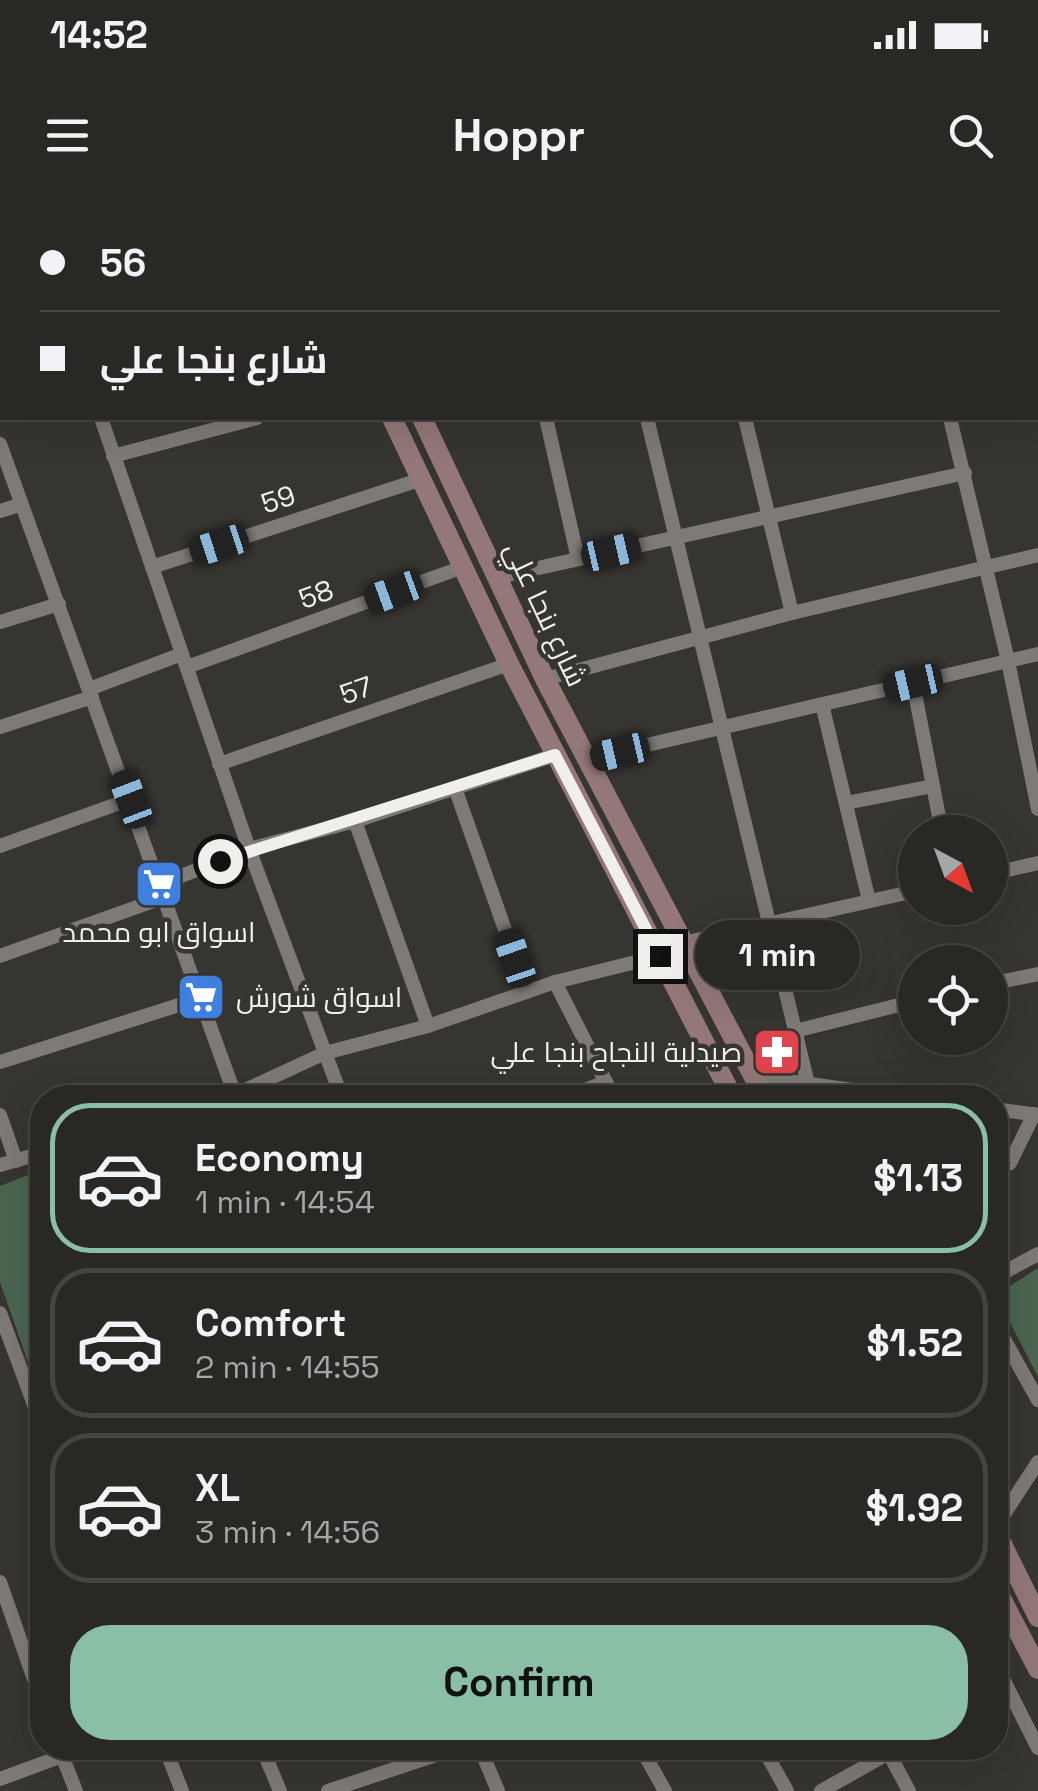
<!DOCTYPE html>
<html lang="en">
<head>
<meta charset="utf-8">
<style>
  body { margin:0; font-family:"Space Grotesk",Cairo,sans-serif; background:#353432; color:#f1f3f6; height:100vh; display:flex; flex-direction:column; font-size:38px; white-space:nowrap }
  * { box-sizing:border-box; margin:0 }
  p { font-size:32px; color:#a5a6a7 }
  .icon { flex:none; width:55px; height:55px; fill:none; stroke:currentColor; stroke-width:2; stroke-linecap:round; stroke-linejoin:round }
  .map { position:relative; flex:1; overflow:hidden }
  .panel { position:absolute; left:30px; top:885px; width:978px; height:675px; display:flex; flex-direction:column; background:#292825; border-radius:40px; box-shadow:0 10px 40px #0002,0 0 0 2px #454442 }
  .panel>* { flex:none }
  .hud { position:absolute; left:0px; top:0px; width:1040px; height:220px; box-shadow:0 10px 40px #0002,0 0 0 2px #454442; display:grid; align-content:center; height:220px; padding:0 40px; background:#292825 }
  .needle { width:65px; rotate:139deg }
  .controls { position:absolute; left:898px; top:615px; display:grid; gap:20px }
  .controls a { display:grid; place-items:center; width:110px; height:110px; border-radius:50%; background:#292825; box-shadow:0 10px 40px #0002,0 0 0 2px #454442; font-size:50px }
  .end { position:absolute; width:45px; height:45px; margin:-22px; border:12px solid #f0efec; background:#111; box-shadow:0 0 0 5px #111 }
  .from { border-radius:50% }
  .bubble { position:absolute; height:70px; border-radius:35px; background:#292825; box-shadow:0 10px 40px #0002,0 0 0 2px #454442; font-size:32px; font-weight:700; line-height:70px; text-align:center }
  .car { position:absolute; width:30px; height:60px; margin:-30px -15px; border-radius:12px; box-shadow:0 0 8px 2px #0007; background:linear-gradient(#222 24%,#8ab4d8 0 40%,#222 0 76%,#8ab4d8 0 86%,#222 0) }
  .hud b { display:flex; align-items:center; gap:35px; height:95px; font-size:38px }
  .hud b+b { border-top:2px solid #454442 }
  .hud i { width:25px; height:25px; background:#f1f3f6 }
  ul { padding:18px 0 0; list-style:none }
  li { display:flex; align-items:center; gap:30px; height:150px; margin:0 20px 15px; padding:0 20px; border:5px solid #454442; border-radius:40px }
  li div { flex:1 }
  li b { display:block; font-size:38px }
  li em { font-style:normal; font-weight:700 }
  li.current { border-color:#8abfa5 }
  li>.icon { width:90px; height:90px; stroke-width:1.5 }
  .primary-button { display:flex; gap:20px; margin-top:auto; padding:20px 40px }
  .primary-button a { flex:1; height:115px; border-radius:40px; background:#8abfa5; color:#111; font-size:40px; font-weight:700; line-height:115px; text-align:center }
  .status { display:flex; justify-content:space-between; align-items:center; height:70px; padding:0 50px; background:#292825; direction:ltr }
  .status svg { height:28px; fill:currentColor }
  header { display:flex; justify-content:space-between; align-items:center; height:130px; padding:0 40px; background:#292825; font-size:45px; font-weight:700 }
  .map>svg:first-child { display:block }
</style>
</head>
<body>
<div class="status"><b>14:52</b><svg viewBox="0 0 49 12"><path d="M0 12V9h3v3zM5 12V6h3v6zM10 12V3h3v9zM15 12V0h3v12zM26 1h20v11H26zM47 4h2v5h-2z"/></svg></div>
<header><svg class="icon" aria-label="menu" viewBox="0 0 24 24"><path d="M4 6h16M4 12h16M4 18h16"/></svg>Hoppr<svg class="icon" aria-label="search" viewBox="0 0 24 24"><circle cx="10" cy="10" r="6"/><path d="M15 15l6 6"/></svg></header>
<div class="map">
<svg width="1038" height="1591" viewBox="0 0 1038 1591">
  <rect width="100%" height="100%" fill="#373531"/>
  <g fill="#4a6550">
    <path d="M33 973 42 997V1202L0 1082V986Z"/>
    <path d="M1038 1068V1177L996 1095Z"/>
  </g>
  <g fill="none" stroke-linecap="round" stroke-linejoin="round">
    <g stroke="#7e7b77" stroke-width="14">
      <path d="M32 0 33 2"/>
      <path d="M466 0V2"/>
      <path d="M588 0 589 2"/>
      <path d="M695 0V2"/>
      <path d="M797 0V2"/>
      <path d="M897 0V2"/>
      <path d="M1010 0V2"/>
      <path d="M0 87 2 86"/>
      <path d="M1038 120V122"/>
      <path d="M101 218 249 649 342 898"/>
      <path d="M546 218 578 359"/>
      <path d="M647 218 808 884"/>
      <path d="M745 218 792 413"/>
      <path d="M950 218 1008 461 1038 609"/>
      <path d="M0 244 236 898"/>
      <path d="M113 256 257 218"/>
      <path d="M0 311 19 305"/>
      <path d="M152 367 419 280"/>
      <path d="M498 377 965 273"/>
      <path d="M0 422 59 404"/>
      <path d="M187 467 463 367"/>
      <path d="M545 479 792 413 1038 355"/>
      <path d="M913 483 942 632"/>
      <path d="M89 489 182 454"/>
      <path d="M822 504 869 701"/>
      <path d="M0 527 92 497"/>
      <path d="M587 559 1038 454"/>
      <path d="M219 564 509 464"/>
      <path d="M455 588 527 792"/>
      <path d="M846 603 933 586"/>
      <path d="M355 621 428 826"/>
      <path d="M0 646 131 599"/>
      <path d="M990 674 1038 663"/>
      <path d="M161 684 249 649 355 621 555 555"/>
      <path d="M683 743 915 691"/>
      <path d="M0 756 165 697"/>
      <path d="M555 782 614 898"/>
      <path d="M990 784 1038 774"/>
      <path d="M795 831 915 801"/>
      <path d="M0 862 201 798"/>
      <path d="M753 876 910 898"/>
      <path d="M230 897 325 853 428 826 555 782 660 756"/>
      <path d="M563 898 606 882"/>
      <path d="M995 909 1038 915"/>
      <path d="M0 915 16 961"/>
      <path d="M32 956 42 983"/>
      <path d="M0 965 42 953"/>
      <path d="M995 971 1010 963 1034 914"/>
      <path d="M995 1077 1038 1054"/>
      <path d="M0 1113 42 1226"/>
      <path d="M995 1123 1038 1200"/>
      <path d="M995 1328 1038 1262"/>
      <path d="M0 1382 42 1502"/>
      <path d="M995 1463 1038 1548"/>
      <path d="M59 1548 76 1591"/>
      <path d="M165 1548 182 1591"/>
      <path d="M262 1548 280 1591"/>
      <path d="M480 1548 498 1591"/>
      <path d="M641 1548 665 1591"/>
      <path d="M763 1548 787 1591"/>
      <path d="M886 1548 909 1591"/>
      <path d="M0 1579 84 1548"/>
      <path d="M328 1591 457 1548"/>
      <path d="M821 1591 898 1548"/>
    </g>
    <g stroke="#947878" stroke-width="20">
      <path d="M287 0 288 2"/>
      <path d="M314 0 315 2"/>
      <path d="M392 218 509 464 733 898"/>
      <path d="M422 218 545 479 765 898"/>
      <path d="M995 1330 1038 1417"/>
      <path d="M995 1387 1038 1469"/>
    </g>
  </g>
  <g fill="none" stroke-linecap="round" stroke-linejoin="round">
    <path stroke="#f0efec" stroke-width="12" d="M220 661 555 555 660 756"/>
  </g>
  <defs>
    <g id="supermarket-square" transform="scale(2.5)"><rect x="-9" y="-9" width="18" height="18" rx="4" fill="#3f7fe0" stroke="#373531"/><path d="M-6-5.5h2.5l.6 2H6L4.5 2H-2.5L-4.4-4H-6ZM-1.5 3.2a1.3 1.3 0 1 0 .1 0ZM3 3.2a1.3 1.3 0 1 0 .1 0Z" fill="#fff"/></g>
    <g id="pharmacy-square" transform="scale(2.5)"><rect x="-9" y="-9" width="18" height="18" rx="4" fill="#e0444e" stroke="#373531"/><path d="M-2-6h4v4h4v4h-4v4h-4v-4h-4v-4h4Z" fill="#fff"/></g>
  </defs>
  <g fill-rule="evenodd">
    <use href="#supermarket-square" x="159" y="684"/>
    <use href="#supermarket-square" x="201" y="797"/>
    <use href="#pharmacy-square" x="777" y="852"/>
  </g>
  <g text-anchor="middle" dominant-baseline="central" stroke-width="9" stroke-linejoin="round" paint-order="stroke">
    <g font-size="28" fill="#f0efec" stroke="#373531">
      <text transform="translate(278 299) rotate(-18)">59</text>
      <text transform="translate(316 394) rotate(-20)">58</text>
      <text transform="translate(546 414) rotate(65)">شارع بنجا علي</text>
      <text transform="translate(356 490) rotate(-19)">57</text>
    </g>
    <g font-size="28" fill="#f0efec" stroke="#373531">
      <text x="159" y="732">اسواق ابو محمد</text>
      <text x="236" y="797" text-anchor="start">اسواق شورش</text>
      <text x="742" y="852" text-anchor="end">صيدلية النجاح بنجا علي</text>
    </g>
  </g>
</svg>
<div class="controls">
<a><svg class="needle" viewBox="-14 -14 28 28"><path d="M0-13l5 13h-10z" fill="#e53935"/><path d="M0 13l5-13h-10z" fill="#a5a6a7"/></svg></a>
<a><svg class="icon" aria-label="locate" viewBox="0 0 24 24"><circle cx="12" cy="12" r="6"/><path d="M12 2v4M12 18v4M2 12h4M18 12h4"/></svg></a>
</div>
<i class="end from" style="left:220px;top:661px"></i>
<i class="end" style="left:660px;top:756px"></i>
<div class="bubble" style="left:695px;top:720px;width:165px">1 min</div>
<i class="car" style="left:219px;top:345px;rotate:252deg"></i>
<i class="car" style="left:611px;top:352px;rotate:77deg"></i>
<i class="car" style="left:394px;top:392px;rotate:250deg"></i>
<i class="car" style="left:913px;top:483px;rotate:257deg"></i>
<i class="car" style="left:620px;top:552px;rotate:257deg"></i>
<i class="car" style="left:131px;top:599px;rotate:339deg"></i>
<i class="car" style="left:515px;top:758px;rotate:341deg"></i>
<div class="hud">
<b><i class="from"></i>56</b>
<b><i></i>شارع بنجا علي</b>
</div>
<section class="panel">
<ul>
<li class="current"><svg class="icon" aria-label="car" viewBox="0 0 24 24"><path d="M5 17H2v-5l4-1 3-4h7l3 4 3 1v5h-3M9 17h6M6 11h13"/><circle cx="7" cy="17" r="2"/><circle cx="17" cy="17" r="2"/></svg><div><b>Economy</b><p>1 min · 14:54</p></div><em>$1.13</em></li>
<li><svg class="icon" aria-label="car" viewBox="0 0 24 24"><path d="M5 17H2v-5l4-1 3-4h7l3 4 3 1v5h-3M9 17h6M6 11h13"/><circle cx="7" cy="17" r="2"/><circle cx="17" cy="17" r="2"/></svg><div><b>Comfort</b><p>2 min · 14:55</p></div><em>$1.52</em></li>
<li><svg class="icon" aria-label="car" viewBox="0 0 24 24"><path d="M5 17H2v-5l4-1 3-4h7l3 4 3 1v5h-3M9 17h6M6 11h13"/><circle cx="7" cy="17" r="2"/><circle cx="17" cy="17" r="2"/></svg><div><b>XL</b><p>3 min · 14:56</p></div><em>$1.92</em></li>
</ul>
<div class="primary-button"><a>Confirm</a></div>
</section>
</div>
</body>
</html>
